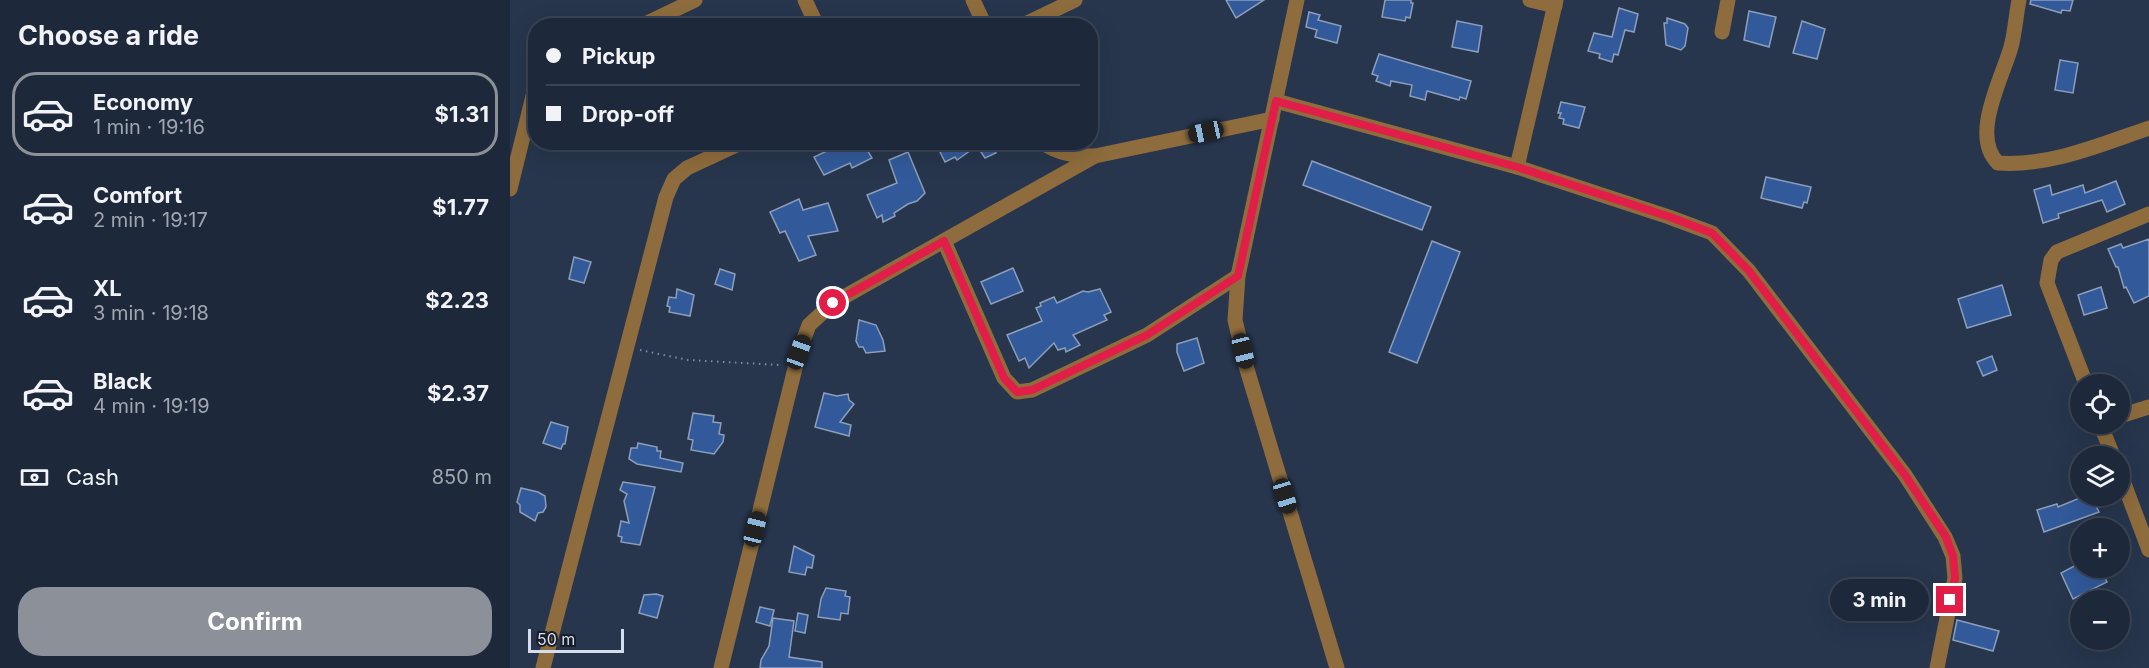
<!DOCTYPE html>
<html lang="en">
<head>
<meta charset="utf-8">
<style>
  body { margin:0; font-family:Inter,sans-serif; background:#2a3445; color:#f1f3f6; height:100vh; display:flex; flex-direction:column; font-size:22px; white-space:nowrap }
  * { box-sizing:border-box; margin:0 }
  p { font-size:20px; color:#a0a6af }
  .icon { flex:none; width:33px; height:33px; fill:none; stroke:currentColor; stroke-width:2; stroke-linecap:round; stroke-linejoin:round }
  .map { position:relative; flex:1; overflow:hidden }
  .panel { display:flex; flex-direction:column; background:#1d283a; width:510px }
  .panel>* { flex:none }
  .hud { position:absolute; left:18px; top:18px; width:570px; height:132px; border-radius:24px; box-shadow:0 6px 24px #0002,0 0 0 2px #3b4454; display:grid; align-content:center; height:132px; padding:0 18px; background:#1d283a }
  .fabs { position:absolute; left:1560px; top:374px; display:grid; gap:12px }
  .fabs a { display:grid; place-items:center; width:60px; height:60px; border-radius:50%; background:#1d283a; box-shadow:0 6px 24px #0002,0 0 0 2px #3b4454; font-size:30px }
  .scale { position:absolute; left:18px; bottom:15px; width:96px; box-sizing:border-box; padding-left:6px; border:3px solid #d4deed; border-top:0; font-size:16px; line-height:21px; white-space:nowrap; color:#d4deed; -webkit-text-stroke:4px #171d28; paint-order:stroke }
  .end { position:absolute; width:27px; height:27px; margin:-14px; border:8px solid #e11d48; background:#fff; box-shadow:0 0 0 3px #fff }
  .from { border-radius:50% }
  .bubble { position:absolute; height:42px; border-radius:21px; background:#1d283a; box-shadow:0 6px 24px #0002,0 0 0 2px #3b4454; font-size:20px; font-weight:700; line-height:42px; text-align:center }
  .car { position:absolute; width:18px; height:36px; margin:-18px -9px; border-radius:8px; box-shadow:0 0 4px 2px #0007; background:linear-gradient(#222 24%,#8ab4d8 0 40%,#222 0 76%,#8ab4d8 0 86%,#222 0) }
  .hud b { display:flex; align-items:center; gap:21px; height:57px; font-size:22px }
  .hud b+b { border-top:2px solid #3b4454 }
  .hud i { width:15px; height:15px; background:#f1f3f6 }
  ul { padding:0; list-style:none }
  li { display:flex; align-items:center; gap:18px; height:84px; margin:0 12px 9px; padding:0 6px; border:3px solid transparent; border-radius:24px }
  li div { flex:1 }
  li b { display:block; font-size:22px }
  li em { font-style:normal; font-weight:700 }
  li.active { border-color:#8c9099 }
  li>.icon { width:54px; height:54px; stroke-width:1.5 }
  h2 { padding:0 18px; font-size:27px; line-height:72px }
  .pay { display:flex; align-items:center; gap:15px; height:66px; padding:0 18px; font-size:22px }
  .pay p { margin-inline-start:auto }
  .action { display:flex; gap:12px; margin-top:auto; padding:12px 18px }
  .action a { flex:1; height:69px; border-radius:24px; background:#8c9099; color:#fff; font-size:24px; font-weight:700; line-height:69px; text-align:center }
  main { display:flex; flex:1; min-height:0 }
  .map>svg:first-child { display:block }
</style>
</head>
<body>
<main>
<section class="panel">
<h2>Choose a ride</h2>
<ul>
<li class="active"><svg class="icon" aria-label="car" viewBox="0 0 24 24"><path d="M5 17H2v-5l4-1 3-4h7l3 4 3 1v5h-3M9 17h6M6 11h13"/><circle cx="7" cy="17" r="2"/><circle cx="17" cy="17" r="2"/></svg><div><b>Economy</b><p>1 min · 19:16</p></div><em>$1.31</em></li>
<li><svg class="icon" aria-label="car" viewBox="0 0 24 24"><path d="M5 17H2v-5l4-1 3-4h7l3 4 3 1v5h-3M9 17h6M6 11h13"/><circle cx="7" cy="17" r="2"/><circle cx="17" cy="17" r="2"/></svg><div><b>Comfort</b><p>2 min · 19:17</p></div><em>$1.77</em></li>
<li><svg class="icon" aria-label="car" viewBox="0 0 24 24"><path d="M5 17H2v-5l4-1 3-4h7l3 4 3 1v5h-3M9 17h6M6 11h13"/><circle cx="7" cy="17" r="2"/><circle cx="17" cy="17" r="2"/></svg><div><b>XL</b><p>3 min · 19:18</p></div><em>$2.23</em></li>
<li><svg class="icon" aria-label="car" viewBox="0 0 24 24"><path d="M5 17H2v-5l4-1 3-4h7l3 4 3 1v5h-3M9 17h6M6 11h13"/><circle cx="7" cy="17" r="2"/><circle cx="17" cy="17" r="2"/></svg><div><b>Black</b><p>4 min · 19:19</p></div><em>$2.37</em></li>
</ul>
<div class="pay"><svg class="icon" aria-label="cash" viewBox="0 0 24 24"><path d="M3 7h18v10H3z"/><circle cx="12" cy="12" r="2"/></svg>Cash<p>850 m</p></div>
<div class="action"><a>Confirm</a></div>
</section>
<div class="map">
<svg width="1639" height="668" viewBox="0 0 1639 668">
  <rect width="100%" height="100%" fill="#27364d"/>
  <g fill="#325a9a" stroke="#8c9eba" stroke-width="1.5">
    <path d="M716 0H754L726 18Z"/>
    <path d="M875 0H901V3H903L900 18 896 17 895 21 872 17Z"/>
    <path d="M1521 0H1563L1560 11 1552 10 1551 13 1520 4Z"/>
    <path d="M1109 8 1128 14 1124 32 1115 30 1108 55 1104 54 1102 62 1089 58 1090 54 1078 51 1084 33 1102 37Z"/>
    <path d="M1239 11 1266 17 1259 47 1234 40Z"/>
    <path d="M799 12 810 15 808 20 831 26 827 43 805 37 807 30 796 27Z"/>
    <path d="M1157 18 1175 24 1178 28 1175 46 1171 50 1156 45 1154 23H1157Z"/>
    <path d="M947 21 972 26 968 52 942 47Z"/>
    <path d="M1292 21 1315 29 1307 59 1283 53Z"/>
    <path d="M869 54 961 81 956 99 950 97 949 100 917 91 915 100 900 96 902 85 881 81 880 86 866 81 868 76 862 74Z"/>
    <path d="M1550 60 1568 63 1563 93 1545 90Z"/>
    <path d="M1051 102 1075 107 1069 128 1053 124 1054 119 1049 118 1051 113H1048Z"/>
    <path d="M336 142H366L357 150 362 158 342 168 340 163 314 175 304 157Z"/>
    <path d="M425 142H479L486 153 475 158 467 146 447 160 445 157 435 162Z"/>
    <path d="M398 152 415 193 407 201 398 204 384 213 385 216 373 222 372 215 367 218 357 195 387 183 379 160Z"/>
    <path d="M802 161 921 207 912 230 793 185Z"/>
    <path d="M1256 177 1301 187 1297 203 1294 202 1292 208 1251 198Z"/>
    <path d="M1606 181 1615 204 1597 212 1592 200 1548 214 1549 218 1533 223 1524 190 1540 185 1542 195 1573 185 1575 193Z"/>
    <path d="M289 199 293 210 318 203 328 231 298 236 306 255 289 261 275 231 270 233 260 212Z"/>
    <path d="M1639 239V296L1624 303 1616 287 1614 288 1608 267H1606L1598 249 1611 244 1613 248Z"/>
    <path d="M922 241 950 252 907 363 879 352Z"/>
    <path d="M64 257 81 262 74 283 59 279Z"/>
    <path d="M503 268 513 291 481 304 471 282Z"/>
    <path d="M210 269 225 274 222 290 205 284Z"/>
    <path d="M1492 285 1501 315 1457 328 1448 299Z"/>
    <path d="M1591 287 1597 308 1574 315 1568 295Z"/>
    <path d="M167 289 184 295 180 316 159 312 160 307 157 306 159 297 166 298Z"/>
    <path d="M590 289 601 312 594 315 597 320 563 335 570 345 556 352 555 348 548 350 544 343 519 368 515 358 509 361 497 335 532 321 526 308 531 306 530 303 544 297 547 303 573 291 578 292Z"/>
    <path d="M349 320 366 325 373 340 375 351 356 353 353 347H349L346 341Z"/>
    <path d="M687 338 694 363 674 371 667 352V344Z"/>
    <path d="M1482 356 1487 370 1473 376 1467 362Z"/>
    <path d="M314 393 327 396 338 394 339 400 344 404 330 422 341 425 339 436 305 427Z"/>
    <path d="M183 413 204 416 203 422 211 423 209 434 214 435 213 442 204 454 181 450 183 440 178 439Z"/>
    <path d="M41 422 58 427 55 444H53L51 449 33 443Z"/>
    <path d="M128 443 147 447V451H151L150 458 173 463 171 472 127 464 119 459 121 448H127Z"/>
    <path d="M113 482 145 487 130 545 111 542 112 537 108 536 111 521 119 523 114 501 117 494 110 490Z"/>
    <path d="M11 488 28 492 35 496 36 507 33 512 28 513 25 521 10 512V505L7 502Z"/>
    <path d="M1577 495H1581L1589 512 1534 532 1527 510 1547 504 1548 507Z"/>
    <path d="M284 546 304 556 302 568 297 567 295 575 279 572Z"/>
    <path d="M1570 563V567H1590L1597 582 1563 599 1551 573Z"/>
    <path d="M316 588 336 591 335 596 340 597 338 614 331 613 330 620 308 617 311 599Z"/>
    <path d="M146 594 153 596 147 618 129 613 134 595Z"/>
    <path d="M250 607 264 610 260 626 246 622Z"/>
    <path d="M288 613 298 615 295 633 285 631Z"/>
    <path d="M263 618 284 621 279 657 312 662V668H250L251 660 259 646Z"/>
    <path d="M1447 620 1489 631 1483 651 1443 640Z"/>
  </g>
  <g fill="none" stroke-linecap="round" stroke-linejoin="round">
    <path stroke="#7f8b9e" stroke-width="2" stroke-dasharray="1.5 4.5" stroke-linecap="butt" d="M130 350 178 360 270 365"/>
    <g stroke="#8e6c3d" stroke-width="15">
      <path d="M295 0 307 26"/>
      <path d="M463 0 475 26"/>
      <path d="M787 0 728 276 725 320 736 366 827 668"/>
      <path d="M1020 0 1045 6"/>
      <path d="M1509 0C1506 15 1505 32 1501 47 1492 79 1460 136 1488 163 1539 167 1592 144 1639 128"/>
      <path d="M131 26 185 0"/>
      <path d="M511 26 565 0"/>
      <path d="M1212 32 1218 0"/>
      <path d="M766 101 1007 167 1159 217 1202 233 1239 271 1395 475 1435 537 1443 556 1445 578 1427 668"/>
      <path d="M531 142C549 154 564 156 585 156L762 119"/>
      <path d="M1007 167 1046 0"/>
      <path d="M0 189 26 84"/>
      <path d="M434 241 494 378 507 392 522 390 637 335 728 276"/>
      <path d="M1576 384 1537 283 1541 260 1547 252 1639 214"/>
      <path d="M1610 416 1639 407"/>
      <path d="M1590 423 1603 456"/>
      <path d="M1610 473 1639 550"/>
      <path d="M33 668 156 197 164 179 177 168 233 142"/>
      <path d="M211 668 289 352 299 325 323 303 585 156"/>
    </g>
  </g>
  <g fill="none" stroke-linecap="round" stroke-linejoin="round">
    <path stroke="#e11d48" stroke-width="8" d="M323 303 434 241 494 378 507 392 522 390 637 335 728 276 766 101 1007 167 1160 217 1202 233 1239 271 1395 475 1436 537 1443 556 1445 578 1440 600"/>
  </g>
</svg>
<div class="fabs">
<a><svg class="icon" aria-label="locate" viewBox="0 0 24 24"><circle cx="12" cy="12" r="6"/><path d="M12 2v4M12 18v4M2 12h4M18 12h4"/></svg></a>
<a><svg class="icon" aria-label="layers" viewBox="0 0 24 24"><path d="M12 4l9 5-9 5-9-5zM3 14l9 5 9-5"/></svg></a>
<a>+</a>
<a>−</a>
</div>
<div class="scale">50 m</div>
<i class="end from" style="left:323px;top:303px"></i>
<i class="end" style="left:1440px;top:600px"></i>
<div class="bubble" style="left:1320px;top:579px;width:99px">3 min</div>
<i class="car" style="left:696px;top:132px;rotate:258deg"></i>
<i class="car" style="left:733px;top:351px;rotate:166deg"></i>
<i class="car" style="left:289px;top:352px;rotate:20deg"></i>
<i class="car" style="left:775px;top:496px;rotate:163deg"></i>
<i class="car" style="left:245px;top:529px;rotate:14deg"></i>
<div class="hud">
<b><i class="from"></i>Pickup</b>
<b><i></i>Drop-off</b>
</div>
</div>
</main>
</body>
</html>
